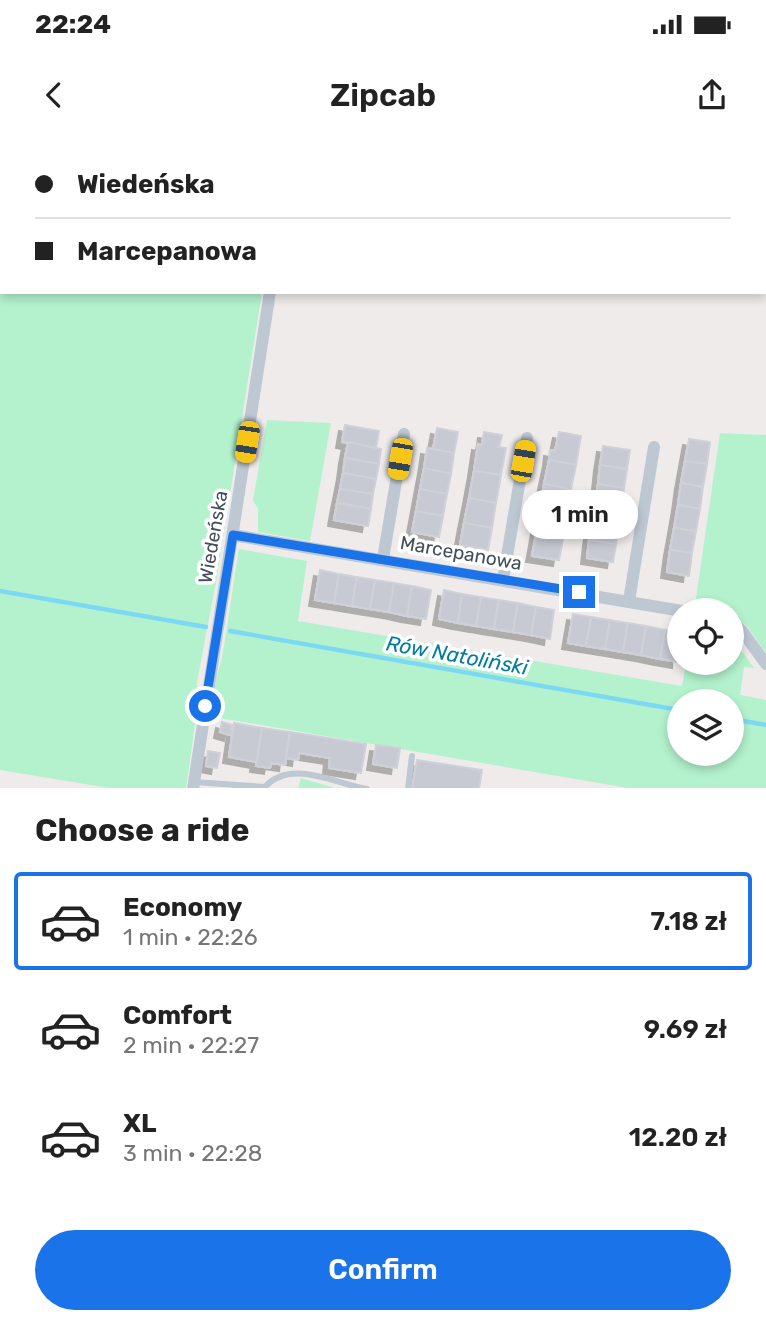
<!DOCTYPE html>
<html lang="en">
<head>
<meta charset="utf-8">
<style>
  body { margin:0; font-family:Rubik,sans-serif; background:#f2f2f2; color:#222; height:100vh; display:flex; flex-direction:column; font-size:26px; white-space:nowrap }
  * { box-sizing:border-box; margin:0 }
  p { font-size:23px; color:#767676 }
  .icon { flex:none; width:38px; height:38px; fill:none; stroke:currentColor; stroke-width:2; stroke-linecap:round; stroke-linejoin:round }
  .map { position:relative; height:648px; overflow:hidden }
  .side { display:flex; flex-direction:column; background:#fff; flex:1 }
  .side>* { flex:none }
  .guide { position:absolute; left:0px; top:0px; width:766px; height:154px; box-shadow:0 4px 10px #0003; display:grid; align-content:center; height:154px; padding:0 35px; background:#fff }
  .tools { position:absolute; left:667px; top:458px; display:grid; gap:14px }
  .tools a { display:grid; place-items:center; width:77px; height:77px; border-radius:50%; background:#fff; box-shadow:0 4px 10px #0003; font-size:35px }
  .end { position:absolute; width:32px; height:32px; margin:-16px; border:9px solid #1a73e8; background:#fff; box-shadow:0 0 0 4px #fff }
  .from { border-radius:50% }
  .bubble { position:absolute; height:49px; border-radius:24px; background:#fff; box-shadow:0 4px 10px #0003; font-size:23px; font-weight:600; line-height:49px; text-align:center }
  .car { position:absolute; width:21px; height:42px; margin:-21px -10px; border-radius:9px; box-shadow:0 0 5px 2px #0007; background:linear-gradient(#f5c518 24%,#345 0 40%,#f5c518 0 76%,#345 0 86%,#f5c518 0) }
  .guide b { display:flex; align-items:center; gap:24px; height:66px; font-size:26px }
  .guide b+b { border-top:2px solid #e0e0e0 }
  .guide i { width:18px; height:18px; background:#222 }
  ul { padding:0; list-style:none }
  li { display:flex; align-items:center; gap:21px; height:98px; margin:0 14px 10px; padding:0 21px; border:4px solid transparent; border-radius:7px }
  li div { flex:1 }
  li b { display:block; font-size:26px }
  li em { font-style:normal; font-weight:600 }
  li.current { border-color:#1a73e8 }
  li>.icon { width:63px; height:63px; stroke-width:1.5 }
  h2 { padding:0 35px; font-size:32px; line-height:84px }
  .action { display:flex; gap:14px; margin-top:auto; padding:14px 35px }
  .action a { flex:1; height:80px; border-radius:42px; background:#1a73e8; color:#fff; font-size:28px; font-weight:600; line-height:80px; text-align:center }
  .status { display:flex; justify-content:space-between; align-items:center; height:49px; padding:0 35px; background:#fff; direction:ltr }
  .status svg { height:19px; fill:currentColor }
  header { display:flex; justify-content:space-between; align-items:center; height:91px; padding:0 35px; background:#fff; font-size:32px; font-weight:600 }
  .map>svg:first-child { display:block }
</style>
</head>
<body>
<div class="status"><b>22:24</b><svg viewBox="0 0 49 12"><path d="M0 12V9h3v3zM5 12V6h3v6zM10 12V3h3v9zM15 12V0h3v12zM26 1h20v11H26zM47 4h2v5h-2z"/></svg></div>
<header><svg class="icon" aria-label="back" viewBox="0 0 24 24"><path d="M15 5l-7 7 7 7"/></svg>Zipcab<svg class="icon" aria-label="share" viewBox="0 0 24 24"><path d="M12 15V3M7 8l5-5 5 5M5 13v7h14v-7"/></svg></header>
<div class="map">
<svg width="766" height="649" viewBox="0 0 766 649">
  <defs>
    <filter id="shadow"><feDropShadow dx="-6" dy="6" stdDeviation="0" flood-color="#0004"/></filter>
  </defs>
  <rect width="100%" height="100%" fill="#efebeb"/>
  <g fill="#b3f2cd" fill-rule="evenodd">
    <path d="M0 0H283L2 2V152H262L216 442 197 542 196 578 186 648H109L0 630Z"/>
    <path d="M688 0H766V64L765 2H688Z"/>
    <path d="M267 280 331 283 310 401 258 392V369L253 360Z"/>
    <path d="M720 293 766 295V513L747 486 732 475V471L695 465Z"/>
    <path d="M239 409 307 421 298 481 682 546 686 523H732V497L754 528 744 527 740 555 766 560V648H628L214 577C208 556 219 534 223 512 229 478 233 443 239 409ZM679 562H732V614H679Z"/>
    <path d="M301 638 335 648H298Z"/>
  </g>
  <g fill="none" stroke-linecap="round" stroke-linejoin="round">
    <g stroke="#7cd9f4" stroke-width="4.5">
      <path d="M0 451 206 487"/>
      <path d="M230 491 679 570"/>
      <path d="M732 579 766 585"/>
    </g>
  </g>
  <g fill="#c7cad2" stroke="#cfd1d8" stroke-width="2" filter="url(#shadow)">
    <path d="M345 285 379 291 376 308 342 302Z"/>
    <path d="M437 288 458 292 454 313 433 309Z"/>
    <path d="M484 292 502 295 499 307 506 308 501 335 474 331 478 304 482 305Z"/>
    <path d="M559 292 581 296 576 325 549 320 550 310 555 311Z"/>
    <path d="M689 299 710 302 707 324 685 321Z"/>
    <path d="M348 302 381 309 379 324 345 318Z"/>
    <path d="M603 306 630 310 627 329 600 325Z"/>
    <path d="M427 308 454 313 451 334 424 328Z"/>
    <path d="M345 318 379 324 376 339 343 333Z"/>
    <path d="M549 320 576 325 571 349 544 344Z"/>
    <path d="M685 321 707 324 703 347 681 343Z"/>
    <path d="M600 325 627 329 624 348 598 344Z"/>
    <path d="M424 328 451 334 447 354 420 349Z"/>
    <path d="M474 331 501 335 496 363 469 358Z"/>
    <path d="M343 333 376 339 373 354 340 349Z"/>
    <path d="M681 343 703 347 700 369 678 365Z"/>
    <path d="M544 344 571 349 567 374 540 369Z"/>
    <path d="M598 344 624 348 622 366 595 362Z"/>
    <path d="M340 349 373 354 371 369 337 363Z"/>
    <path d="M420 349 447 354 443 376 416 371Z"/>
    <path d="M469 358 496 363 492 388 464 383Z"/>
    <path d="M595 362 622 366 619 385 592 381Z"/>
    <path d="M337 363 371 369 368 386 334 380Z"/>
    <path d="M678 365 700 369 696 391 674 388Z"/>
    <path d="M540 369 567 374 563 399 536 394Z"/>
    <path d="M416 371 443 376 439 397 412 392Z"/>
    <path d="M592 381 619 385 616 404 589 400Z"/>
    <path d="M464 383 492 388 488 410 460 405Z"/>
    <path d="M674 388 696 391 692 413 670 410Z"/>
    <path d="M536 394 563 399 559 420 532 416Z"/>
    <path d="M589 400 616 404 613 422 587 418Z"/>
    <path d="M670 410 692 413 689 436 667 432Z"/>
    <path d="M320 430 339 434 334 463 315 460Z"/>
    <path d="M339 434 357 437 352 466 334 463Z"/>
    <path d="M357 437 375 440 370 469 352 466Z"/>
    <path d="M375 440 394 443 389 472 370 469Z"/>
    <path d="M394 443 412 446 407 476 389 472Z"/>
    <path d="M412 446 431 450 426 479 407 476Z"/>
    <path d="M444 450 462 454 458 483 439 479Z"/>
    <path d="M462 454 481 457 476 486 458 483Z"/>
    <path d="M481 457 499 460 494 489 476 486Z"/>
    <path d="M499 460 518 463 513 492 494 489Z"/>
    <path d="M518 463 536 467 531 495 513 492Z"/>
    <path d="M536 467 554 470 550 499 531 495Z"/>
    <path d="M573 474 591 477 586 506 568 503Z"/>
    <path d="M591 477 610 480 605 509 586 506Z"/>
    <path d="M610 480 628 483 623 512 605 509Z"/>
    <path d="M628 483 646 486 641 515 623 512Z"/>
    <path d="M646 486 665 490 660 519 641 515Z"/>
    <path d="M665 490 679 492 678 522 660 519Z"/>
    <path d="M222 582 232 585 230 595 220 592Z"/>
    <path d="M234 583 262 588 257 622 229 617Z"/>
    <path d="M262 588 290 592 285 625 271 623 270 628 256 626Z"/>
    <path d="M290 592 366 604 361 633 329 628 330 618 299 613 298 620 286 618Z"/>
    <path d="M376 605 400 608 397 628 373 624Z"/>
    <path d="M208 611 220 613 217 628 206 626Z"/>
    <path d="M417 620 482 630 479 649H412Z"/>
  </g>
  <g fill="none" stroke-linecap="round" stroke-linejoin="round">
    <g stroke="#bdc8d3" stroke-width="6">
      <path d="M194 642 265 647C290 618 336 644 367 649"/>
      <path d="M408 649 412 616"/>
    </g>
    <g stroke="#bdc8d3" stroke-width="12">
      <path d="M293 2V0"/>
      <path d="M233 395 682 471"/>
      <path d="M383 419 404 294"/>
      <path d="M503 440 527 298"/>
      <path d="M629 461 654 307"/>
      <path d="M732 482 742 491 766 524"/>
      <path d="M193 649 270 152"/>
    </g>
  </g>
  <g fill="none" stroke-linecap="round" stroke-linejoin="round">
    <path stroke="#1a73e8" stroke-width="9" d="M205 566 233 395 579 452"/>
  </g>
  <g text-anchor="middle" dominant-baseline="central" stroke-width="7" stroke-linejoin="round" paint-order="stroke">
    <g font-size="19" fill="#424f5b" stroke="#fff">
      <text transform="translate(213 397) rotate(-80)">Wiedeńska</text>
      <text transform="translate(461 413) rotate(10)">Marcepanowa</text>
    </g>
    <g font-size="21" font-style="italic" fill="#027ca0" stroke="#fff">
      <text transform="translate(457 515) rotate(10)">Rów Natoliński</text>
    </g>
  </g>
</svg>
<div class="tools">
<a><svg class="icon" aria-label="locate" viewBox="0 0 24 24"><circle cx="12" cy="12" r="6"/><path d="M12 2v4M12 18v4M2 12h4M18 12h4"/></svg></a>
<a><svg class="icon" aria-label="layers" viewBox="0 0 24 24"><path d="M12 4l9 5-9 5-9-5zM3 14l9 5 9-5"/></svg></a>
</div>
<i class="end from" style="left:205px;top:566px"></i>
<i class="end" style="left:579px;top:452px"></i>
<div class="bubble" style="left:522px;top:350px;width:116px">1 min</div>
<i class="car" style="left:247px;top:302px;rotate:189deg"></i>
<i class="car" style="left:400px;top:319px;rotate:190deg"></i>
<i class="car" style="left:523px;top:321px;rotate:10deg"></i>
<div class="guide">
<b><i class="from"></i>Wiedeńska</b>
<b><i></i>Marcepanowa</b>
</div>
</div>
<section class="side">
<h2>Choose a ride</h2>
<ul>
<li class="current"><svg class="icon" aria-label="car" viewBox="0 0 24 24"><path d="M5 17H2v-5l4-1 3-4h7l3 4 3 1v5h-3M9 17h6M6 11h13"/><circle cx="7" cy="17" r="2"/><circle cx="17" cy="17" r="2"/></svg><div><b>Economy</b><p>1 min · 22:26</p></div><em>7.18 zł</em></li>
<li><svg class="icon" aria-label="car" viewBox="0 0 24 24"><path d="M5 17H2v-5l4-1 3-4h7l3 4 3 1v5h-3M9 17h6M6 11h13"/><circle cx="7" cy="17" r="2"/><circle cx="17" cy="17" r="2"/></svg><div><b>Comfort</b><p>2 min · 22:27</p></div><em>9.69 zł</em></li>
<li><svg class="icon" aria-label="car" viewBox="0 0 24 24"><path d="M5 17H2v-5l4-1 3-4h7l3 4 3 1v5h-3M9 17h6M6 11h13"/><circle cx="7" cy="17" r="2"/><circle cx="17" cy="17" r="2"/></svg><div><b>XL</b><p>3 min · 22:28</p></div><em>12.20 zł</em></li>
</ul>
<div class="action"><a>Confirm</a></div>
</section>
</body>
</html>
